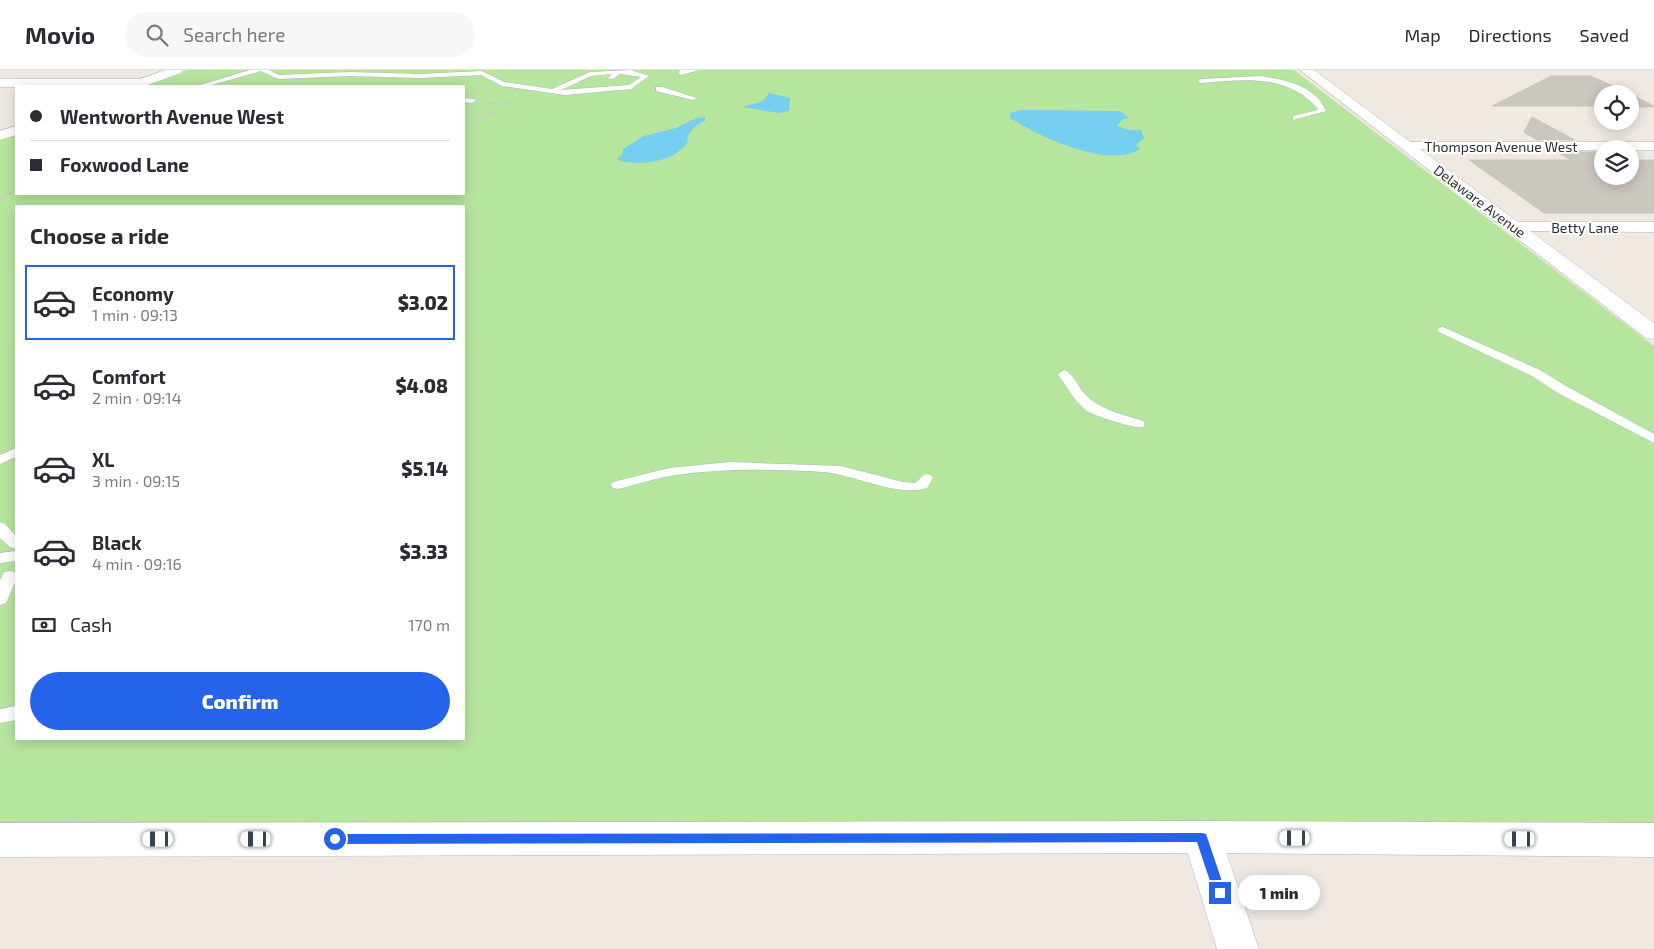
<!DOCTYPE html>
<html lang="en">
<head>
<meta charset="utf-8">
<style>
  body { margin:0; font-family:"Exo 2",sans-serif; background:#f7f7f7; color:#2b2b33; height:100vh; display:flex; flex-direction:column; font-size:19px; white-space:nowrap }
  * { box-sizing:border-box; margin:0 }
  p { font-size:16px; color:#7c7c81 }
  .icon { flex:none; width:28px; height:28px; fill:none; stroke:currentColor; stroke-width:2; stroke-linecap:round; stroke-linejoin:round }
  .map { position:relative; flex:1; overflow:hidden }
  .details { position:absolute; left:15px; top:135px; width:450px; height:535px; display:flex; flex-direction:column; background:#fff; border-radius:0px; box-shadow:0 2px 12px #0003 }
  .details>* { flex:none }
  .top-card { position:absolute; left:15px; top:15px; width:450px; height:110px; border-radius:0px; box-shadow:0 2px 12px #0003; display:grid; align-content:center; height:110px; padding:0 15px; background:#fff }
  .tools { position:absolute; left:1594px; top:15px; display:grid; gap:10px }
  .tools a { display:grid; place-items:center; width:45px; height:45px; border-radius:50%; background:#fff; box-shadow:0 2px 12px #0003; font-size:25px }
  .end { position:absolute; width:22px; height:22px; margin:-11px; border:6px solid #2563eb; background:#fff; box-shadow:0 0 0 2px #fff }
  .from { border-radius:50% }
  .bubble { position:absolute; height:35px; border-radius:18px; background:#fff; box-shadow:0 2px 12px #0003; font-size:16px; font-weight:800; line-height:35px; text-align:center }
  .car { position:absolute; width:15px; height:30px; margin:-15px -8px; border-radius:6px; box-shadow:0 0 4px 1px #0007; background:linear-gradient(#fff 24%,#345 0 40%,#fff 0 76%,#345 0 86%,#fff 0) }
  .top-card b { display:flex; align-items:center; gap:18px; height:48px; font-size:19px }
  .top-card b+b { border-top:1px solid #e1e1e2 }
  .top-card i { width:12px; height:12px; background:#2b2b33 }
  ul { padding:0; list-style:none }
  li { display:flex; align-items:center; gap:15px; height:75px; margin:0 10px 8px; padding:0 5px; border:2px solid transparent; border-radius:0px }
  li div { flex:1 }
  li b { display:block; font-size:19px }
  li em { font-style:normal; font-weight:800 }
  li.selected { border-color:#2563eb }
  li>.icon { width:45px; height:45px; stroke-width:1.5 }
  h2 { padding:0 15px; font-size:22px; line-height:60px }
  .pay { display:flex; align-items:center; gap:12px; height:55px; padding:0 15px; font-size:19px }
  .pay p { margin-inline-start:auto }
  .action { display:flex; gap:10px; margin-top:auto; padding:10px 15px }
  .action a { flex:1; height:58px; border-radius:30px; background:#2563eb; color:#fff; font-size:20px; font-weight:800; line-height:58px; text-align:center }
  header { display:flex; align-items:center; gap:30px; box-sizing:border-box; height:70px; padding:0 25px; background:#fff; border-bottom:1px solid #e1e1e2 }
  header strong { font-size:24px }
  nav { display:flex; gap:28px; margin-inline-start:auto; font-size:18px }
  .search { width:350px; height:45px; background:#f7f7f7; display:flex; align-items:center; gap:12px; box-sizing:border-box; padding:0 18px; border-radius:28px; color:#7c7c81; font-size:19px }
  .map>svg:first-child { display:block }
</style>
</head>
<body>
<header>
<strong>Movio</strong>
<div class="search"><svg class="icon" aria-label="search" viewBox="0 0 24 24"><circle cx="10" cy="10" r="6"/><path d="M15 15l6 6"/></svg>Search here</div>
<nav><a>Map</a><a>Directions</a><a>Saved</a></nav>
</header>
<div class="map">
<svg width="1654" height="879" viewBox="0 0 1654 879">
  <rect width="100%" height="100%" fill="#efe9e1"/>
  <path fill="#b6e59e" fill-rule="evenodd" d="M187 0H1294L1654 276V754L0 757V69L16 63V124H464V16H143ZM16 136H464V669H16Z"/>
  <g fill="#75cff0">
    <path d="M769 23 790 28 789 41 779 43 742 37 763 31Z"/>
    <path d="M1021 40 1120 41 1129 48 1123 49 1117 56 1129 60H1141L1144 68 1136 75 1140 79C1109 100 1037 65 1010 48V43Z"/>
    <path d="M705 47V51C698 53 691 59 688 66 687 67 688 72 687 73 686 75 681 79 679 81 669 92 629 97 617 89L622 85 623 79 644 66 676 58 697 48Z"/>
  </g>
  <g fill="#cbc7bf" stroke="#cbc5ba">
    <path d="M1551 6H1591L1629 24H1602V36H1492Z"/>
    <path d="M1630 24 1654 36V37H1630Z"/>
    <path d="M1532 47 1575 70H1537L1524 62Z"/>
    <path d="M1557 82H1597L1602 85V106H1630V90H1654V143H1544L1469 90H1571Z"/>
  </g>
  <g fill="none" stroke-linecap="round" stroke-linejoin="round">
    <g stroke="#b4b7c1" stroke-width="1">
      <g id="lane">
        <path d="M250 0H269L279 5 350 2 420 4 482 1 504 12 552 19 590 2 631 0 649 6 631 19 565 25 502 16 481 5 420 8 350 6 278 9 261 1 208 16H197ZM612 4 608 8 609 9H613L620 4 641 7 629 15 561 20 591 6Z"/>
        <path d="M680 0H699L681 5 678 3Z"/>
        <path d="M1260 6C1284 9 1316 16 1326 41L1293 50V46L1318 40 1317 38C1288 3 1241 10 1201 13L1198 11 1201 9Z"/>
        <path d="M656 17H662L697 28 693 30 656 21Z"/>
        <path d="M464 28 475 29 476 31 472 33 464 32Z"/>
        <path d="M1443 257 1540 300 1566 316 1654 364V373L1556 322 1532 306 1439 262 1437 260 1439 258Z"/>
        <path d="M1064 300C1073 303 1078 316 1084 323 1099 340 1122 344 1143 351L1145 354 1143 357C1134 359 1095 346 1087 341 1075 332 1066 316 1058 304Z"/>
        <path d="M16 378V387L0 394V385Z"/>
        <path d="M730 392 841 396 903 412 915 413C922 409 921 402 931 405L933 408 927 418C896 427 856 405 823 402 773 399 719 398 670 406 652 409 635 415 618 419L613 418 611 415 613 412 669 398Z"/>
        <path d="M0 452 5 454 16 466V479L10 477 0 468Z"/>
        <path d="M16 481V491L0 493V483Z"/>
        <path d="M10 501 16 502V510L6 533 0 535V510L4 502Z"/>
        <path d="M16 636V650L0 653V639Z"/>
      </g>
    </g>
    <g stroke="#b4b7c1" stroke-width="1">
      <g id="street">
        <path d="M0 9H144L150 13 146 16 0 17Z"/>
        <path d="M1407 72H1654V80H1630V79H1602V80L1402 79 1400 76 1402 73Z"/>
        <path d="M1515 152H1654V162L1509 161 1506 157 1509 153Z"/>
        <path d="M1202 751 1216 755 1221 767 1259 879H1217L1183 767 1188 755Z"/>
      </g>
    </g>
    <g stroke="#b4b7c1" stroke-width="1">
      <g id="secondary">
        <path d="M165 0H183L181 3 145 16H128L129 13Z"/>
        <path d="M1300 0H1314L1654 253V269L1646 268Z"/>
        <path d="M16 56V65L0 70V61Z"/>
        <path d="M1202 751 1654 753V787L1202 783 0 787V753Z"/>
      </g>
    </g>
    <g stroke="#c9c9c9" stroke-width="2" stroke-dasharray="2 1" stroke-linecap="butt">
      <path d="M488 33 514 32"/>
      <path d="M476 51 493 42 500 34"/>
      <path d="M0 130 16 120"/>
    </g>
    <use href="#lane" fill="#fff" fill-rule="evenodd"/>
    <use href="#street" fill="#fff" fill-rule="evenodd"/>
    <use href="#secondary" fill="#fff" fill-rule="evenodd"/>
  </g>
  <path fill="#2563eb" d="M1202 763 1206 764 1207 767 1226 823 1224 827 1220 829 1216 827 1214 823 1197 772 335 774 331 772 329 769 331 766 335 764Z"/>
  <g text-anchor="middle" dominant-baseline="central" stroke-width="4" stroke-linejoin="round" paint-order="stroke">
    <g font-size="14" fill="#2e2e2e" stroke="#fff">
      <text x="1501" y="76">Thompson Avenue West</text>
      <text transform="translate(1480 131) rotate(37)">Delaware Avenue</text>
      <text x="1585" y="157">Betty Lane</text>
    </g>
  </g>
</svg>
<div class="tools">
<a><svg class="icon" aria-label="locate" viewBox="0 0 24 24"><circle cx="12" cy="12" r="6"/><path d="M12 2v4M12 18v4M2 12h4M18 12h4"/></svg></a>
<a><svg class="icon" aria-label="layers" viewBox="0 0 24 24"><path d="M12 4l9 5-9 5-9-5zM3 14l9 5 9-5"/></svg></a>
</div>
<i class="end from" style="left:335px;top:769px"></i>
<i class="end" style="left:1220px;top:823px"></i>
<div class="bubble" style="left:1238px;top:805px;width:82px">1 min</div>
<i class="car" style="left:1295px;top:768px;rotate:270deg"></i>
<i class="car" style="left:158px;top:769px;rotate:270deg"></i>
<i class="car" style="left:256px;top:769px;rotate:270deg"></i>
<i class="car" style="left:1520px;top:769px;rotate:270deg"></i>
<div class="top-card">
<b><i class="from"></i>Wentworth Avenue West</b>
<b><i></i>Foxwood Lane</b>
</div>
<section class="details">
<h2>Choose a ride</h2>
<ul>
<li class="selected"><svg class="icon" aria-label="car" viewBox="0 0 24 24"><path d="M5 17H2v-5l4-1 3-4h7l3 4 3 1v5h-3M9 17h6M6 11h13"/><circle cx="7" cy="17" r="2"/><circle cx="17" cy="17" r="2"/></svg><div><b>Economy</b><p>1 min · 09:13</p></div><em>$3.02</em></li>
<li><svg class="icon" aria-label="car" viewBox="0 0 24 24"><path d="M5 17H2v-5l4-1 3-4h7l3 4 3 1v5h-3M9 17h6M6 11h13"/><circle cx="7" cy="17" r="2"/><circle cx="17" cy="17" r="2"/></svg><div><b>Comfort</b><p>2 min · 09:14</p></div><em>$4.08</em></li>
<li><svg class="icon" aria-label="car" viewBox="0 0 24 24"><path d="M5 17H2v-5l4-1 3-4h7l3 4 3 1v5h-3M9 17h6M6 11h13"/><circle cx="7" cy="17" r="2"/><circle cx="17" cy="17" r="2"/></svg><div><b>XL</b><p>3 min · 09:15</p></div><em>$5.14</em></li>
<li><svg class="icon" aria-label="car" viewBox="0 0 24 24"><path d="M5 17H2v-5l4-1 3-4h7l3 4 3 1v5h-3M9 17h6M6 11h13"/><circle cx="7" cy="17" r="2"/><circle cx="17" cy="17" r="2"/></svg><div><b>Black</b><p>4 min · 09:16</p></div><em>$3.33</em></li>
</ul>
<div class="pay"><svg class="icon" aria-label="cash" viewBox="0 0 24 24"><path d="M3 7h18v10H3z"/><circle cx="12" cy="12" r="2"/></svg>Cash<p>170 m</p></div>
<div class="action"><a>Confirm</a></div>
</section>
</div>
</body>
</html>
